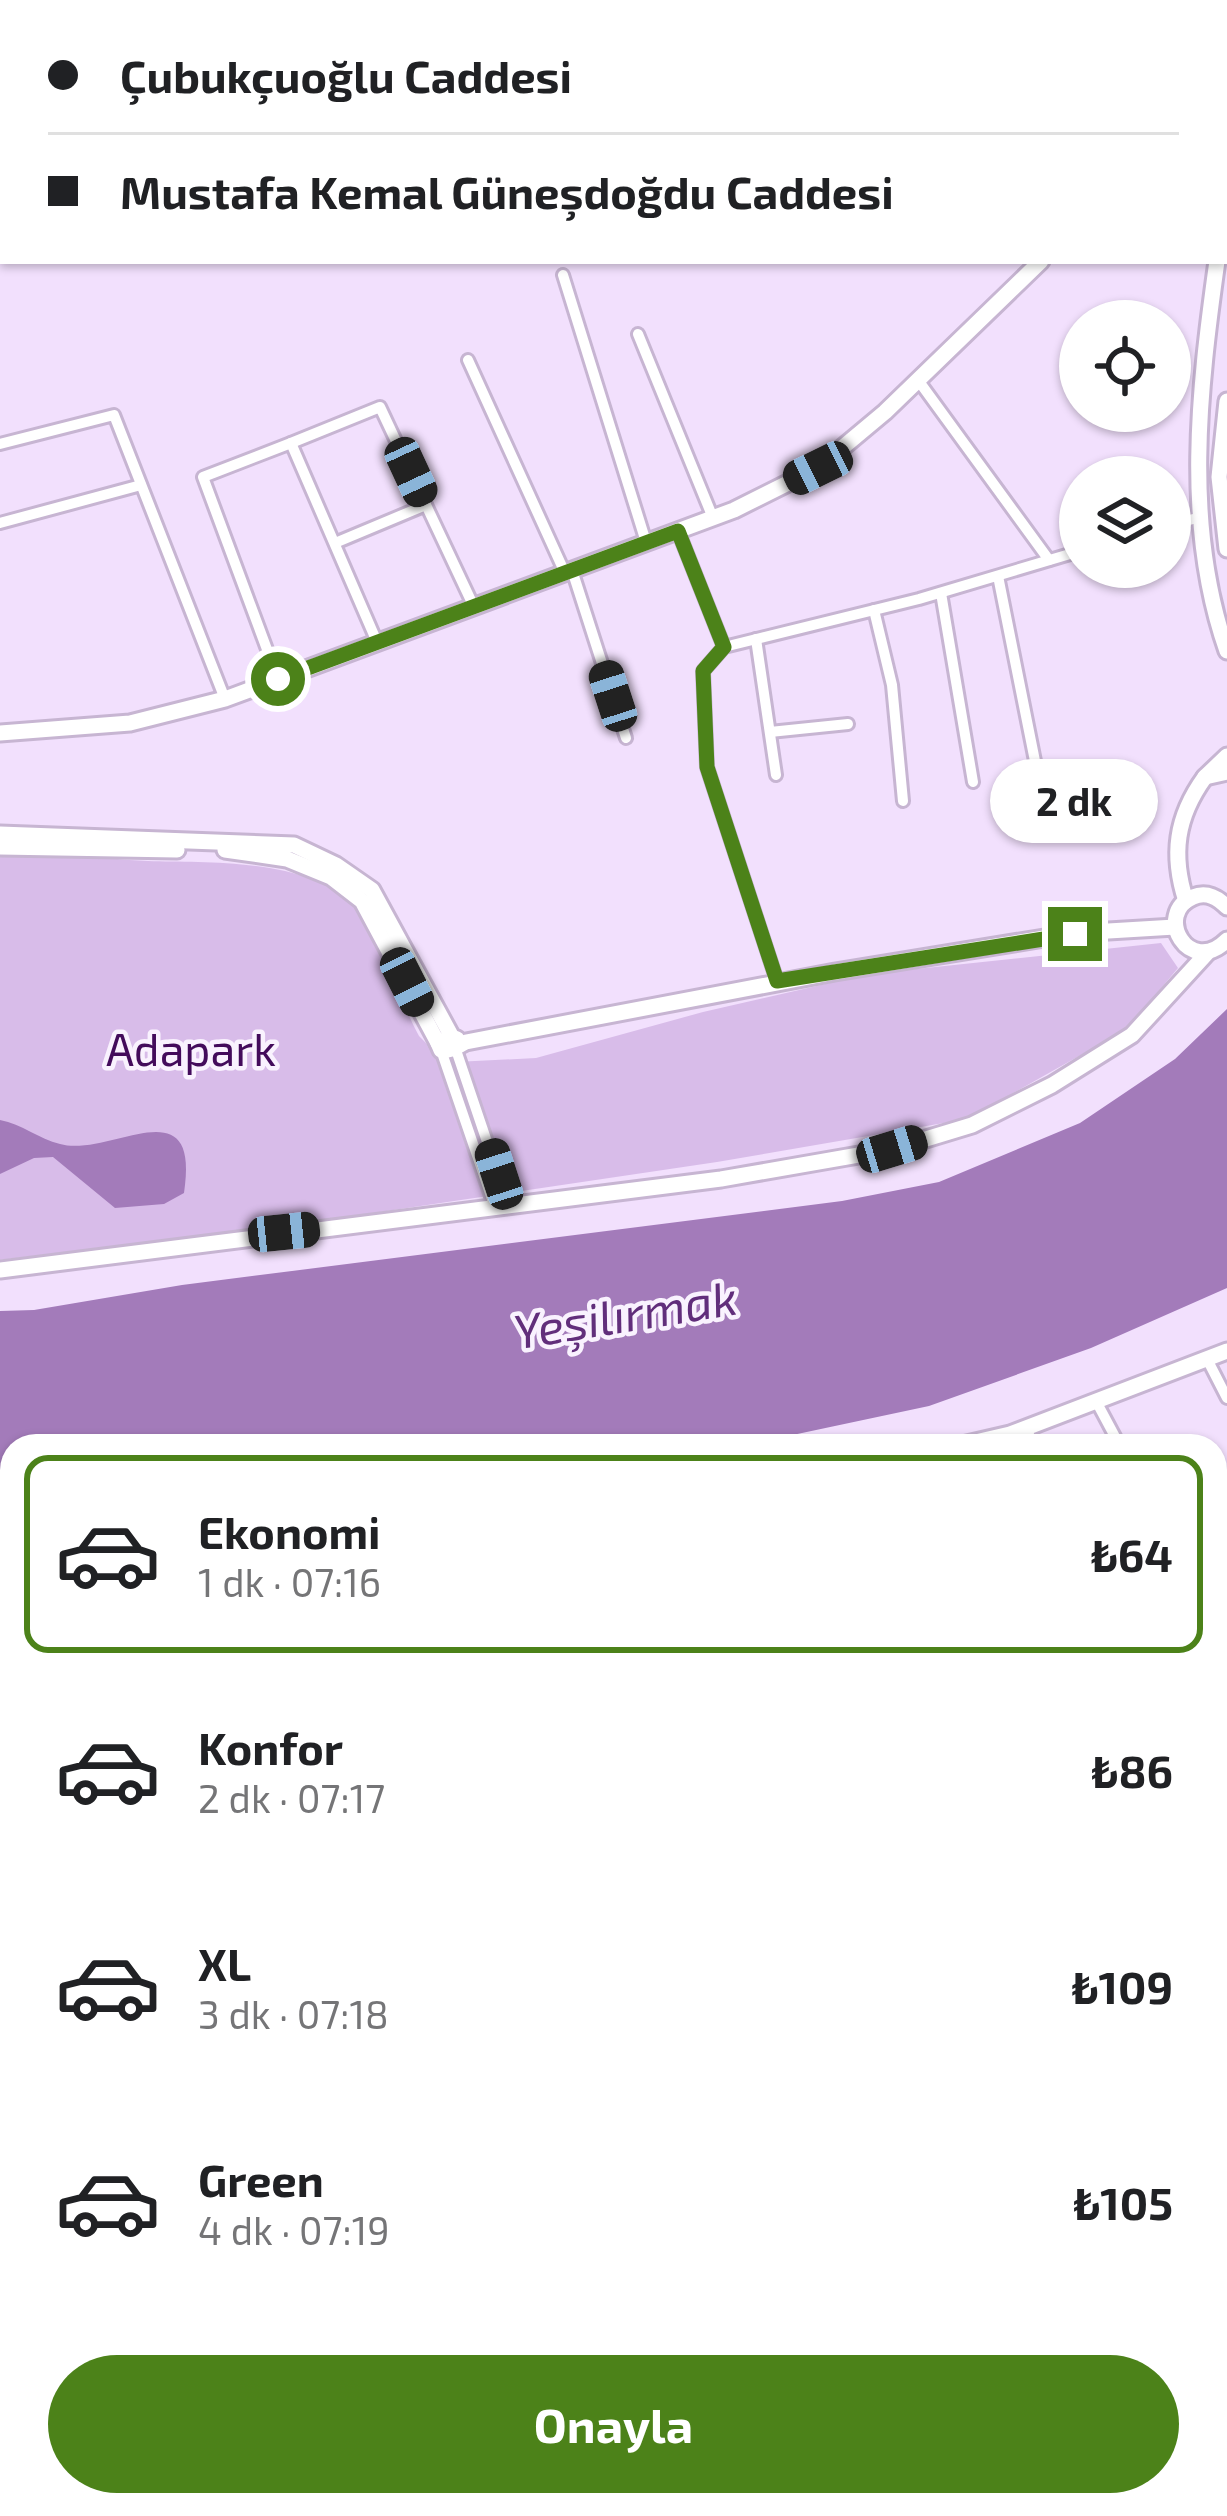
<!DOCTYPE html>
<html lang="tr">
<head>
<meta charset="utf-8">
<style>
  body { margin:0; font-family:"Exo 2",sans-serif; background:#f6f6f6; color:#202124; height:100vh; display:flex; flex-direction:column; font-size:45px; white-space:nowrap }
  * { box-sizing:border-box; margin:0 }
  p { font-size:39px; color:#757577 }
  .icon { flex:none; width:66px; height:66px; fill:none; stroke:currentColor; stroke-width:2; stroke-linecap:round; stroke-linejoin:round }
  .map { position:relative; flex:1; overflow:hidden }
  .panel { position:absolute; left:0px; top:1434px; width:1227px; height:1083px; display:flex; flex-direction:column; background:#fff; border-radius:36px 36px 0 0; box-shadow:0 3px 9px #0004 }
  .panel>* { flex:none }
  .banner { position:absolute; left:0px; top:0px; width:1227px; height:264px; box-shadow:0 3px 9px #0004; display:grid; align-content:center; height:264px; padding:0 48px; background:#fff }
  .tools { position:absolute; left:1059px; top:300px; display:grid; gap:24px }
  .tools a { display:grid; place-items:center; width:132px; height:132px; border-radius:50%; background:#fff; box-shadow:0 3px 9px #0004; font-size:60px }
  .end { position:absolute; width:54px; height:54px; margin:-27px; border:15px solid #4c8219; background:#fff; box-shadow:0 0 0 6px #fff }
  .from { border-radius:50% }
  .bubble { position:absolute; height:84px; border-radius:42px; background:#fff; box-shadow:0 3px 9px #0004; font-size:39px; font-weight:700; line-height:84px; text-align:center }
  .car { position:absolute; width:36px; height:72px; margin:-36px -18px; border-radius:15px; box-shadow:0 0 9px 3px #0007; background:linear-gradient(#222 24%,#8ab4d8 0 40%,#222 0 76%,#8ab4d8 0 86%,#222 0) }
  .banner b { display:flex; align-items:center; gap:42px; height:114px; font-size:45px }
  .banner b+b { border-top:3px solid #e0e0e0 }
  .banner i { width:30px; height:30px; background:#202124 }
  ul { padding:21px 0 0; list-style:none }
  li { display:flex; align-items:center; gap:36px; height:198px; margin:0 24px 18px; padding:0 24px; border:6px solid transparent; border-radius:24px }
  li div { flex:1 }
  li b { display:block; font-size:45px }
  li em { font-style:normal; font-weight:700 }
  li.active { border-color:#4c8219 }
  li>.icon { width:108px; height:108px; stroke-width:1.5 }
  .action { display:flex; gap:24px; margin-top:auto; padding:24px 48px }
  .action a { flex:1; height:138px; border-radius:72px; background:#4c8219; color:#fff; font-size:48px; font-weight:700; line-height:138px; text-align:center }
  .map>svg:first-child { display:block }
</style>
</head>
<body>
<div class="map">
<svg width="1227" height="2516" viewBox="0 0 1227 2516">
  <rect width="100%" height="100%" fill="#f2e0fd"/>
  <path fill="#d8bce9" d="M0 850C49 850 99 859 148 861 207 863 318 857 358 912 380 942 400 1001 419 1036L434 1051 455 1062 536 1058 703 1012 869 974 1161 943 1178 968 1127 1029 967 1119 717 1162 319 1221 0 1260Z"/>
  <g fill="#a37bba">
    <path d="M1227 1009V1288L1091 1348 929 1406 741 1446H12V1472H0V1311L34 1310 182 1285 842 1201 939 1182 1080 1123 1175 1059Z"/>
    <path d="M0 1120C22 1124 39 1139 60 1144 110 1158 201 1083 184 1193L164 1204 115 1208 53 1157 34 1158 0 1174Z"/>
  </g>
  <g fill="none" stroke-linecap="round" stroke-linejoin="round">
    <g stroke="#c7b5d2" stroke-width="16">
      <g id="street">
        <path d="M237 0V3"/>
        <path d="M0 186H3"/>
        <path d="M563 275 646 542"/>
        <path d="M638 334 713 518"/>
        <path d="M468 360 565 573"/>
        <path d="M918 380 1049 560"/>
        <path d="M291 443 380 407 474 607"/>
        <path d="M0 444 114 415 225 699"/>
        <path d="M0 523 141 485"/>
        <path d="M1170 525 1201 517"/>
        <path d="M678 531 724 647"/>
        <path d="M335 543 426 505"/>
        <path d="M572 570 626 738"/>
        <path d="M998 576 1037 771"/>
        <path d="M941 593 973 782"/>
        <path d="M874 610 892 685 903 801"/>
        <path d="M756 639 776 775"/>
        <path d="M278 679 203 477 291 443 377 642"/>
        <path d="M770 732 848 724"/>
        <path d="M777 981 707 767 703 671 724 647 919 599 1080 551"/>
        <path d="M455 1047 509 1207"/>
        <path d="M441 1050 495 1208"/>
        <path d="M1207 1359 1227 1398"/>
        <path d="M1096 1401 1120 1446"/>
        <path d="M1026 1428 1034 1446"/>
        <path d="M12 1836V1881"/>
        <path d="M0 1991 12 1989"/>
        <path d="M0 2071 12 2072"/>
        <path d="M0 2157 12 2156"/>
        <path d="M1215 2221 1227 2219"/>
        <path d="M1215 2354 1227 2364"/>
        <path d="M1217 2462 1227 2452"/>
        <path d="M588 2505 604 2516"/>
        <path d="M999 2505 1012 2516"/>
        <path d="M1129 2505 1145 2516"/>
        <path d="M1199 2505 1214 2516"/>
        <path d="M200 2516 224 2508 239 2516"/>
        <path d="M266 2516 278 2505"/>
        <path d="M415 2516 428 2505"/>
        <path d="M569 2516 581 2505"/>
        <path d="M745 2516 747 2505"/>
        <path d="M966 2516 979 2505"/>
      </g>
    </g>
    <g stroke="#c7b5d2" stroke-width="21">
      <g id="secondary">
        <path d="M1224 75 1227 74"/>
        <path d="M1224 98H1227"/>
        <path d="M1224 206 1227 178"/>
        <path d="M1217 261C1199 389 1183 526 1227 651"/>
        <path d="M1227 401 1219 477 1227 549"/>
        <path d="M0 733 130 723 225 699 734 510 818 468 885 412 1041 261"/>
        <path d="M1227 756 1205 777 1227 772"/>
        <path d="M0 834 294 845 336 865 372 890 452 1037 457 1039"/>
        <path d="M0 847 177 850"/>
        <path d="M225 850 287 859 331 877 362 901 438 1043"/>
        <path d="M1186 901C1171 855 1176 817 1205 777"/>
        <path d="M1227 907C1218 898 1207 891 1193 897 1153 914 1189 978 1227 940"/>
        <path d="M455 1047 452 1037 438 1043 441 1050C450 1052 457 1046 466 1042L835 972 1075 933 1175 927"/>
        <path d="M0 1270 721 1179 893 1149 972 1125 1052 1085 1132 1035 1208 952"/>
        <path d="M958 1446 1010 1434 1227 1351"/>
        <path d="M0 1717 12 1708"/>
        <path d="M0 2325 12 2337"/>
        <path d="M0 2343 12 2352"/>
        <path d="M759 2505 772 2516"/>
        <path d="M693 2516 695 2505"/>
      </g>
    </g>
    <use href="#street" stroke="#fff" stroke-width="10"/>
    <use href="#secondary" stroke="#fff" stroke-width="15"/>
  </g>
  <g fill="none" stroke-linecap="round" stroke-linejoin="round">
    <path stroke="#4c8219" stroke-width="15" d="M278 679 678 531 724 647 703 671 707 767 777 981 1075 934"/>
  </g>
  <g text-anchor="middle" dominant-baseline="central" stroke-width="9" stroke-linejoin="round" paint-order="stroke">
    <g font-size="45" fill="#430b5b" stroke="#f9f2fe">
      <text x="191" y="1048">Adapark</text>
    </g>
    <g font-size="48" font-style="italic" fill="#612e7b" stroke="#f9f2fe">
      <text transform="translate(625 1313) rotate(-9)">Yeşilırmak</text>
    </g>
  </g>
</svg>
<div class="tools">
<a><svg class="icon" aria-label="locate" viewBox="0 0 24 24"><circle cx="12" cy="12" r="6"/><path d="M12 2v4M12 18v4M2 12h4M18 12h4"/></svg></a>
<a><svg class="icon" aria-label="layers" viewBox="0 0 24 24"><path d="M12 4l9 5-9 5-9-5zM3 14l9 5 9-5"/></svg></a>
</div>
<i class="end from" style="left:278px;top:679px"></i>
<i class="end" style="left:1075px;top:934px"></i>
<div class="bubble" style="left:990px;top:759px;width:168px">2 dk</div>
<i class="car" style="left:818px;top:468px;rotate:244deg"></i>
<i class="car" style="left:411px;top:472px;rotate:155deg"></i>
<i class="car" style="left:613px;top:696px;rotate:342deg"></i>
<i class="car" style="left:407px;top:982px;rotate:153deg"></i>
<i class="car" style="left:892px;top:1149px;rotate:73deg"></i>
<i class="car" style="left:499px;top:1174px;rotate:342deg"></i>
<i class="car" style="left:284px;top:1232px;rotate:84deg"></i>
<div class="banner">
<b><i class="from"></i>Çubukçuoğlu Caddesi</b>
<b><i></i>Mustafa Kemal Güneşdoğdu Caddesi</b>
</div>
<section class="panel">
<ul>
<li class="active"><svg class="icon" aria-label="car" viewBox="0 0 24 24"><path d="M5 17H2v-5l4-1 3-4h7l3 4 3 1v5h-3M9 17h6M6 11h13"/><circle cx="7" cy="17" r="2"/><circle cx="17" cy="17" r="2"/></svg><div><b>Ekonomi</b><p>1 dk · 07:16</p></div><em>₺64</em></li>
<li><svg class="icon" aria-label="car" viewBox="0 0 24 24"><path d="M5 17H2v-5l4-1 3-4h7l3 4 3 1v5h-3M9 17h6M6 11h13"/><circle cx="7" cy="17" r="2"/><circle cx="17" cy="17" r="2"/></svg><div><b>Konfor</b><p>2 dk · 07:17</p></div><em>₺86</em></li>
<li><svg class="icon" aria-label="car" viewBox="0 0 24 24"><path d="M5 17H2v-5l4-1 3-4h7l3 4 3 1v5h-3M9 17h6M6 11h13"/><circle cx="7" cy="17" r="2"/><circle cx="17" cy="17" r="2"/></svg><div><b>XL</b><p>3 dk · 07:18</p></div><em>₺109</em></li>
<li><svg class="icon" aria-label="car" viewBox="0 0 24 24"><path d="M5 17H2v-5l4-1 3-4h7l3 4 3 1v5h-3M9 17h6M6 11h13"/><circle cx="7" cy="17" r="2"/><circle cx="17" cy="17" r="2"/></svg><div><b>Green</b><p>4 dk · 07:19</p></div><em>₺105</em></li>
</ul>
<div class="action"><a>Onayla</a></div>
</section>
</div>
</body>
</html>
